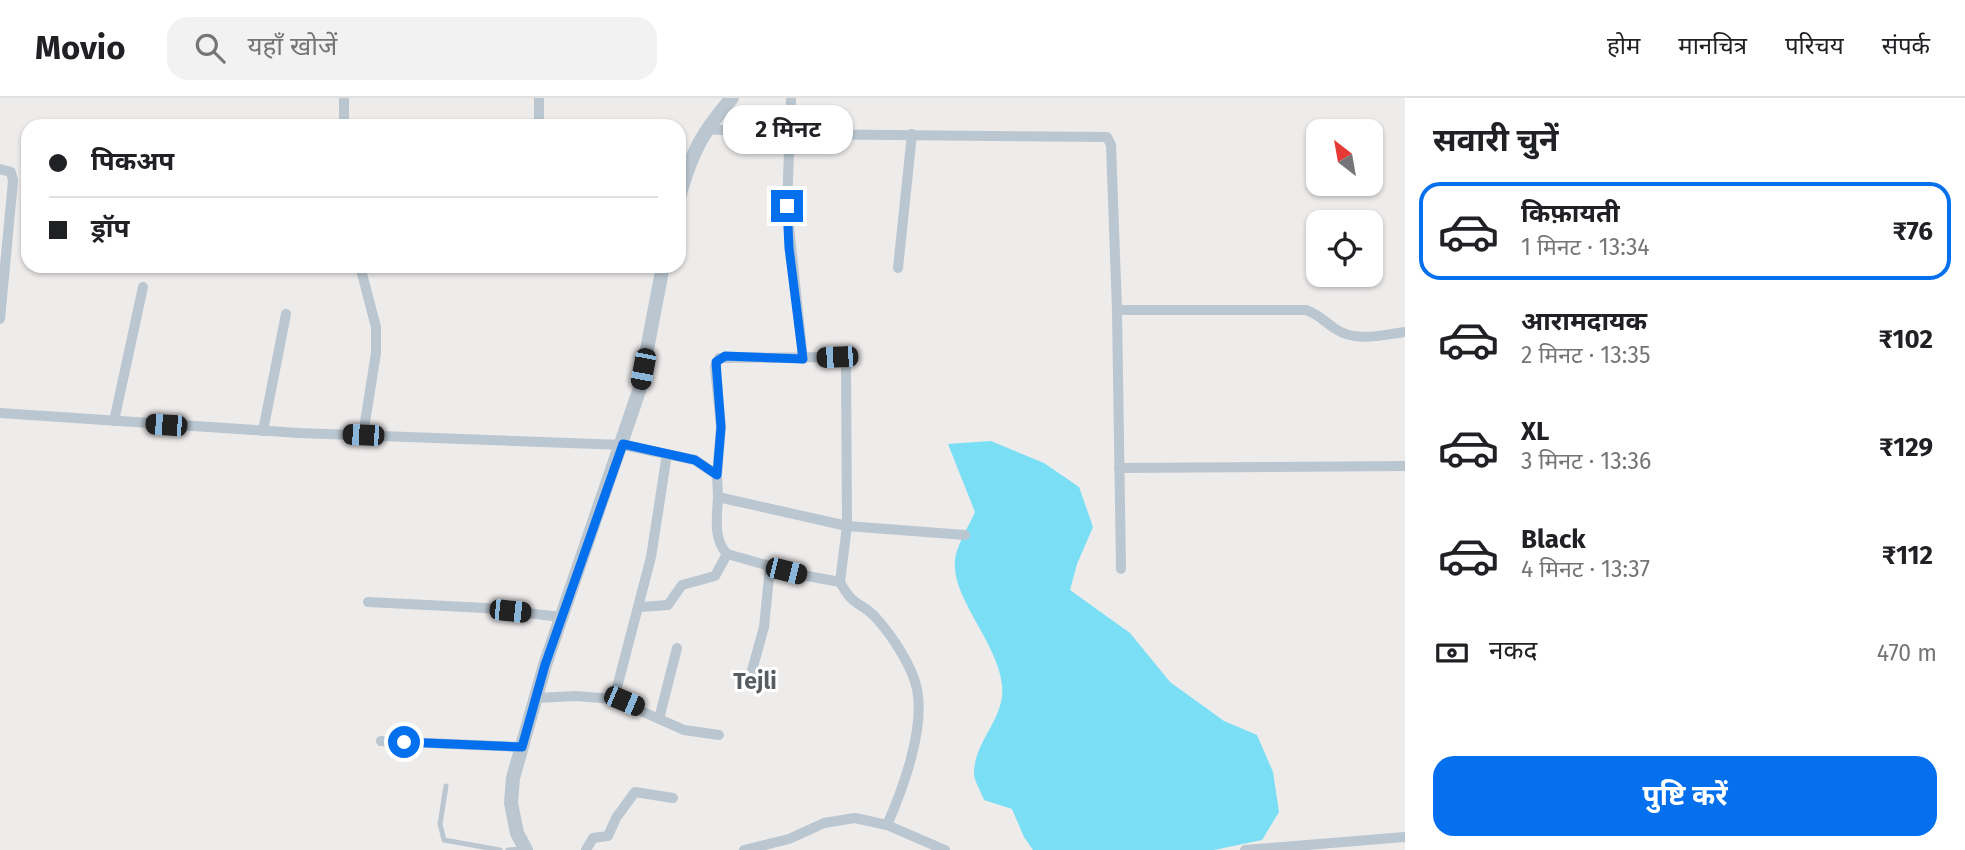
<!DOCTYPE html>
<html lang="hi">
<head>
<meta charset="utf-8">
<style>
  body { margin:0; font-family:"Fira Sans","Noto Sans Devanagari",sans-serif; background:#f2f2f2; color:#202124; height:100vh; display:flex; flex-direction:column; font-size:26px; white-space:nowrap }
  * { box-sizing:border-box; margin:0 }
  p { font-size:23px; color:#757577 }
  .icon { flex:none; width:38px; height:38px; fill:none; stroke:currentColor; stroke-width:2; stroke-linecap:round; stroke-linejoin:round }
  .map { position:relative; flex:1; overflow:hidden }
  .panel { display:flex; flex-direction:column; background:#fff; width:560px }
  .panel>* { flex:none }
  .banner { position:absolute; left:21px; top:21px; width:665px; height:154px; border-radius:21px; box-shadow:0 2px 5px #0004; display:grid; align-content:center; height:154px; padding:0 28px; background:#fff }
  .needle { width:46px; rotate:329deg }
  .tools { position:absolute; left:1306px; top:21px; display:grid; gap:14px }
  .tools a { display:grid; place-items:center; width:77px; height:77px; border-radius:14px; background:#fff; box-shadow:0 2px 5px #0004; font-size:35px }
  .end { position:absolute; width:32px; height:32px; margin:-16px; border:9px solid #0570ee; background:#fff; box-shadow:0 0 0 4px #fff }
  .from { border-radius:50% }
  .bubble { position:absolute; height:49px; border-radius:21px; background:#fff; box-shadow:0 2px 5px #0004; font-size:23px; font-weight:700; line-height:49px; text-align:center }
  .car { position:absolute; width:21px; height:42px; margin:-21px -10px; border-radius:9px; box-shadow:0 0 5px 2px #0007; background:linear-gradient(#222 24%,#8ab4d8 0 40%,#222 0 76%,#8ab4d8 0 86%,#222 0) }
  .banner b { display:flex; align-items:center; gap:24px; height:66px; font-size:26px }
  .banner b+b { border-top:2px solid #e0e0e0 }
  .banner i { width:18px; height:18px; background:#202124 }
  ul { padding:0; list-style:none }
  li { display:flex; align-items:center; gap:21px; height:98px; margin:0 14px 10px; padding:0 14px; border:4px solid transparent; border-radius:21px }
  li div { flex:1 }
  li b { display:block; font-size:26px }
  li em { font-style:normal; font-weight:700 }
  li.current { border-color:#0570ee }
  li>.icon { width:63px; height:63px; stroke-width:1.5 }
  h2 { padding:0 28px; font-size:32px; line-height:84px }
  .pay { display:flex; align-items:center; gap:18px; height:77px; padding:0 28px; font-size:26px }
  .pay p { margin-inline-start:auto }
  .primary-button { display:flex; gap:14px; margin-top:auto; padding:14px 28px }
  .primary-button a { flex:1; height:80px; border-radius:21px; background:#0570ee; color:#fff; font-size:28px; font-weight:700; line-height:80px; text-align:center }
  header { display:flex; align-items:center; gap:42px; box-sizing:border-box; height:98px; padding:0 35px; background:#fff; border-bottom:2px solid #e0e0e0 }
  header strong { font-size:33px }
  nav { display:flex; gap:38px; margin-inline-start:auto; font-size:24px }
  .search { width:490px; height:63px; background:#f2f2f2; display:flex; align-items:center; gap:18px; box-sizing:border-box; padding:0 24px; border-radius:21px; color:#757577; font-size:26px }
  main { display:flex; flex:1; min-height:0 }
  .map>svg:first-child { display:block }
</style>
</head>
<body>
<header>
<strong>Movio</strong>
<div class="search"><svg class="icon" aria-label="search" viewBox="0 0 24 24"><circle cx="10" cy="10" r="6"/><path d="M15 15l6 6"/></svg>यहाँ खोजें</div>
<nav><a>होम</a><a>मानचित्र</a><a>परिचय</a><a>संपर्क</a></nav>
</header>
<main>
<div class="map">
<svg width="1405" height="752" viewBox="0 0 1405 752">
  <rect width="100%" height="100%" fill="#eeebeb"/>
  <path fill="#7adef5" d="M991 343 1044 365 1079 389 1093 429 1077 466 1070 492 1130 535 1170 584 1224 623 1257 637 1273 674 1279 714 1262 742 1214 752H1033L1024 739 1012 711 984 702C981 694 975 684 974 677 973 643 1006 621 1002 587 998 545 951 499 955 463 956 448 969 428 975 414L948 346Z"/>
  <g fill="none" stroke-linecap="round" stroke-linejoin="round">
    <g stroke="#bac6d0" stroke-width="5">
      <path d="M446 688 440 726 444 742 500 752"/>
      <path d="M508 752 522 751"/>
    </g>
    <g stroke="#bac6d0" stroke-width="10">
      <path d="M791 0 787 109 803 261"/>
      <path d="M344 28V0"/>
      <path d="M539 28V0"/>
      <path d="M706 31 789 36 1107 39 1111 47 1117 212 1121 471"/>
      <path d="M0 71 11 74 13 83 0 221"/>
      <path d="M360 168 376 229V255L363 337"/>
      <path d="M898 170 912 36"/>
      <path d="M1117 212H1306C1318 216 1324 223 1334 230 1355 245 1381 237 1405 234"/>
      <path d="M0 315 299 335 623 347 695 362 717 377 718 399 847 428 965 437"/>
      <path d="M114 323 143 189"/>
      <path d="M263 333 286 216"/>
      <path d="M1119 370 1405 368"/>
      <path d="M717 377 721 329 715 269 719 260 837 259 846 263 847 428 840 484"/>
      <path d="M718 399C717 419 713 441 727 456L802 477 840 484C855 512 862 503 877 521 893 539 912 568 917 591 925 631 903 691 887 727"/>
      <path d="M368 504 485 510 561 519"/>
      <path d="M640 509 668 507 682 487 715 478 727 456"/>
      <path d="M751 576 764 529 770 469"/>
      <path d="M537 600 576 598 614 601 684 632 719 637"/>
      <path d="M614 601 651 459 667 356"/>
      <path d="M659 621 677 550"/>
      <path d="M381 643 522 649"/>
      <path d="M586 752 593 740 608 738 616 720 635 694 673 700"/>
      <path d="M744 752 789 741 824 725 855 720 887 727 945 752"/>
      <path d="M1245 752 1405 739"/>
    </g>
    <g stroke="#bac6d0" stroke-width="14">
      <path d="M679 99C692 54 701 36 732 0"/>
      <path d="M526 752 517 735 511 705 513 680 545 567 639 293 663 168"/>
    </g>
  </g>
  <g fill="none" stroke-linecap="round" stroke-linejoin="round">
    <path stroke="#0570ee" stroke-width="9" d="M404 644 522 649 545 567 623 346 695 362 717 377 721 329 716 264 725 258 803 261 789 150 787 108"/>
  </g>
  <g text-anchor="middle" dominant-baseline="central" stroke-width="6" stroke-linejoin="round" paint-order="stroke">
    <g font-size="23" font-weight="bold" fill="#575c61" stroke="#fff">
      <text x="755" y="583">Tejli</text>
    </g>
  </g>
</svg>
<div class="tools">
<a><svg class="needle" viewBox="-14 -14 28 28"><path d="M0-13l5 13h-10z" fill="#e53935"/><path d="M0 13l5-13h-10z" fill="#757577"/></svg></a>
<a><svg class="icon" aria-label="locate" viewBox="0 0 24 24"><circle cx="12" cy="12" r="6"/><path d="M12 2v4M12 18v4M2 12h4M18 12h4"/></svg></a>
</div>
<i class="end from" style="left:404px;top:644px"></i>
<i class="end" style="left:787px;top:108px"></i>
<div class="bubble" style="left:723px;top:7px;width:130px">2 मिनट</div>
<i class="car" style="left:837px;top:259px;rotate:268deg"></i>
<i class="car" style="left:643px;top:271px;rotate:191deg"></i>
<i class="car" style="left:166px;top:327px;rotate:274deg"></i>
<i class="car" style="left:363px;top:337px;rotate:272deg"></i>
<i class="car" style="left:786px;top:473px;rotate:104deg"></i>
<i class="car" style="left:510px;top:513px;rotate:96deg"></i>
<i class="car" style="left:624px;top:603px;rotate:113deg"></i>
<div class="banner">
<b><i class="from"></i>पिकअप</b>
<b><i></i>ड्रॉप</b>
</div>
</div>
<section class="panel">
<h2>सवारी चुनें</h2>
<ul>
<li class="current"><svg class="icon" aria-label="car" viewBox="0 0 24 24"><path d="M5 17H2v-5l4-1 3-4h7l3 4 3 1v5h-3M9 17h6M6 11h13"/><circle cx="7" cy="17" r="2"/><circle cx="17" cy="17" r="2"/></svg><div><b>किफ़ायती</b><p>1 मिनट · 13:34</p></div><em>₹76</em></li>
<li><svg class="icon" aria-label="car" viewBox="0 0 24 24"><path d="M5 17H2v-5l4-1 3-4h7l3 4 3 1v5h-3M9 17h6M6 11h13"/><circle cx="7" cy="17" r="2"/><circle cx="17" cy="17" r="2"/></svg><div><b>आरामदायक</b><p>2 मिनट · 13:35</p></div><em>₹102</em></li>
<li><svg class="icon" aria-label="car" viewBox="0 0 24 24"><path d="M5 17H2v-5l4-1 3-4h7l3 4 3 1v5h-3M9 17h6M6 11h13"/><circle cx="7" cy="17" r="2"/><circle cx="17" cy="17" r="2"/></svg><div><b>XL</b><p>3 मिनट · 13:36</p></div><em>₹129</em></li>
<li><svg class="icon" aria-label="car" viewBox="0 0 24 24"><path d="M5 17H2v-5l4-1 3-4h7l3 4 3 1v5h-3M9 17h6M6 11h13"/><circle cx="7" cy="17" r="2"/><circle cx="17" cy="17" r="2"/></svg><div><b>Black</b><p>4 मिनट · 13:37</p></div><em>₹112</em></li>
</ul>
<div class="pay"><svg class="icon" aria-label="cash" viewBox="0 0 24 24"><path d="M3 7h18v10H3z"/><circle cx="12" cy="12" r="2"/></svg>नकद<p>470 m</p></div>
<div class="primary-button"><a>पुष्टि करें</a></div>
</section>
</main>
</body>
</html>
